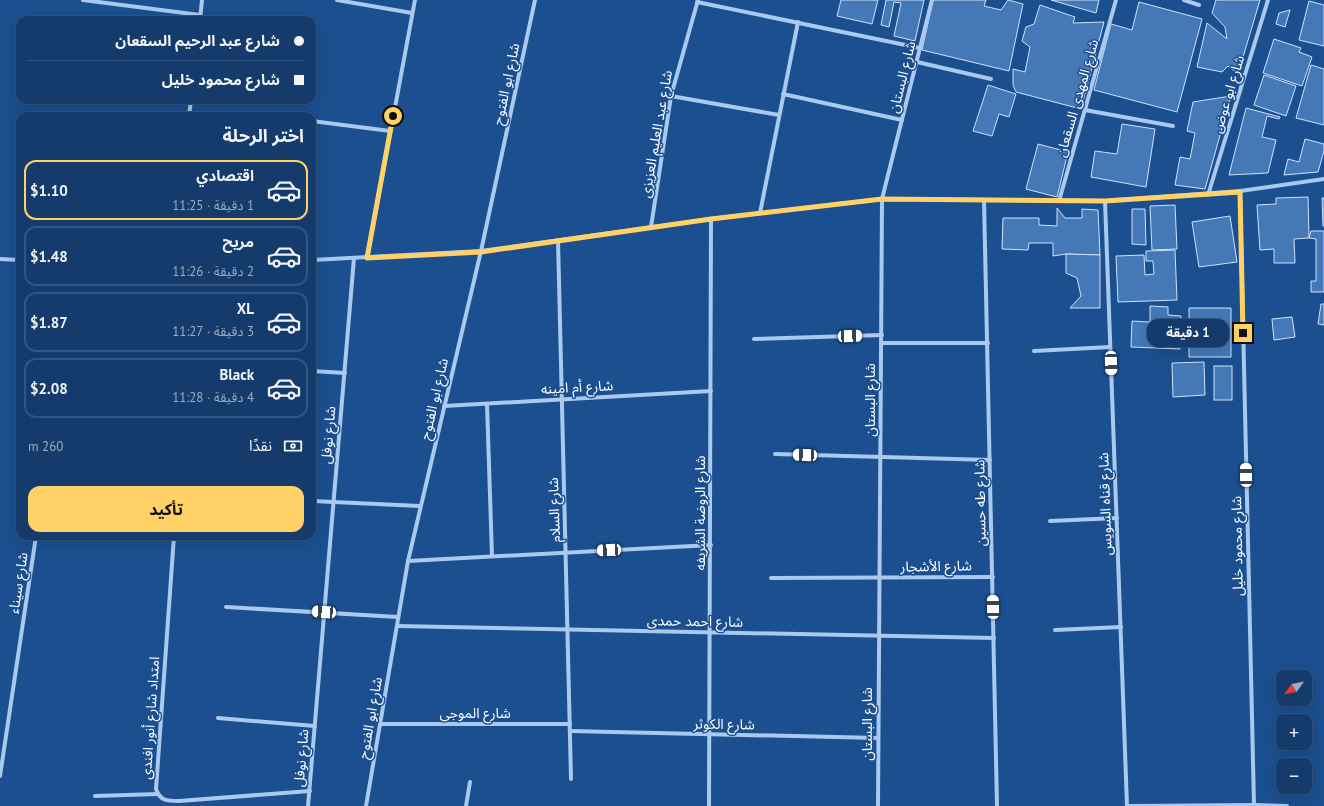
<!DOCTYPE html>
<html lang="ar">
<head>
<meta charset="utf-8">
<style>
  body { margin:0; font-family:"PT Sans","Noto Sans Arabic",sans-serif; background:#214673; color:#f1f3f6; direction:rtl; height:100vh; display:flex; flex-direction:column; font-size:15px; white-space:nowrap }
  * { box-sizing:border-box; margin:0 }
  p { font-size:13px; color:#9dadc1 }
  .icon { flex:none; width:22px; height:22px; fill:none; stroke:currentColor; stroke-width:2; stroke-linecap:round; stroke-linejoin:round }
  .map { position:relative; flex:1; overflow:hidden; direction:ltr }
  .sheet { position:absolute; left:16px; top:112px; width:300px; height:428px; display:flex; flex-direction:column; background:#143b6b; border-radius:12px; box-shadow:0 4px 16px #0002,0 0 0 1px #33557e; direction:rtl }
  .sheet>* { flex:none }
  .guide { position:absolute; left:16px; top:16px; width:300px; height:88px; border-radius:12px; box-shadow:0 4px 16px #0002,0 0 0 1px #33557e; direction:rtl; display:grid; align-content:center; height:88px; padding:0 12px; background:#143b6b }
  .needle { width:26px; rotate:237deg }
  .controls { position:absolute; left:1276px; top:670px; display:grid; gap:8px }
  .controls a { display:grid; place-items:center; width:36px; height:36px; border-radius:8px; background:#143b6b; box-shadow:0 4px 16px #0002,0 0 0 1px #33557e; font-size:20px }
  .end { position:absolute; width:18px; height:18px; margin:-9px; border:5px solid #ffd166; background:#111; box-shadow:0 0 0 2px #111 }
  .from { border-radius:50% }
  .bubble { position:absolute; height:28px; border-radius:12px; background:#143b6b; box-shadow:0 4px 16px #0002,0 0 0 1px #33557e; font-size:13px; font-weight:700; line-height:28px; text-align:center; direction:rtl }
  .car { position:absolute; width:12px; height:24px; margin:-12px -6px; border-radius:5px; box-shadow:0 0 3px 1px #0007; background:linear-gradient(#fff 24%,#345 0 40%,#fff 0 76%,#345 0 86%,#fff 0) }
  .guide b { display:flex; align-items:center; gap:14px; height:38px; font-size:15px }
  .guide b+b { border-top:1px solid #33557e }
  .guide i { width:10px; height:10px; background:#f1f3f6 }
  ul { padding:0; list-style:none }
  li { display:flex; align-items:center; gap:12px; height:60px; margin:0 8px 6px; padding:0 4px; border:2px solid #33557e; border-radius:12px }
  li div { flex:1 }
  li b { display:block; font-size:15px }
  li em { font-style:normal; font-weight:700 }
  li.active { border-color:#ffd166 }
  li>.icon { width:36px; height:36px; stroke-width:1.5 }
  h2 { padding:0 12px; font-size:18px; line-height:48px }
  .pay { display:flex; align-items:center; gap:10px; height:44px; padding:0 12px; font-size:15px }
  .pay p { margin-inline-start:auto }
  .button { display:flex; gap:8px; margin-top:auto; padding:8px 12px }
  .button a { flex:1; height:46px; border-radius:12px; background:#ffd166; color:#111; font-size:16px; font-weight:700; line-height:46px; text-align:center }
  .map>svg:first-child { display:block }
</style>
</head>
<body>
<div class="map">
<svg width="1324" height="806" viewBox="0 0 1324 806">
  <rect width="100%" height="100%" fill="#1b4f8f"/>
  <g fill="#4478b7" stroke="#cfe3fa">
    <path d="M841 0H878L872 24 837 16Z"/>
    <path d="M886 0H924L915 41 894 36 901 3 894 2 889 27 881 25Z"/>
    <path d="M933 0H986L984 6 1001 10 1008 0 1023 4 1009 71 922 50Z"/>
    <path d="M1051 0H1099L1096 13Z"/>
    <path d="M1216 0H1260L1238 74 1228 66 1222 72 1197 67 1207 23 1227 39 1225 27 1212 13Z"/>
    <path d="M1309 1 1324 5V46L1299 40Z"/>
    <path d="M1139 2 1202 19 1177 112 1094 90 1111 24 1132 30Z"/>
    <path d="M1040 5 1075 17 1073 23 1104 22 1081 109 1016 92 1013 85V69L1025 72 1030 47 1022 41 1026 27 1034 24Z"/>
    <path d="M1290 10 1285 27 1276 24 1279 13Z"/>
    <path d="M1274 39 1301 48 1299 52 1312 57 1302 86 1263 73Z"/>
    <path d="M1311 65 1324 69V125L1296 118Z"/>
    <path d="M1264 75 1296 86 1286 116 1254 105Z"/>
    <path d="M988 85 1016 94 1009 117 999 114 992 136 973 131Z"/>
    <path d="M1231 96 1205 189 1175 185 1180 157 1190 159 1195 133 1187 131 1193 102Z"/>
    <path d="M1246 108 1280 117 1279 119 1267 116 1262 137 1276 140 1268 173 1229 175Z"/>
    <path d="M1122 124 1155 129 1146 187 1091 177 1095 151 1117 154Z"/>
    <path d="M1305 139 1324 144V151L1318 172 1284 175 1288 159 1299 162Z"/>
    <path d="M1038 144 1068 152 1057 197 1026 189Z"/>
    <path d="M1308 197 1309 238 1294 239 1295 263H1274V249L1260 250 1257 205 1276 204V198Z"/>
    <path d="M1322 198H1324V226H1323Z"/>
    <path d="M1175 205 1177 249 1152 250 1150 206Z"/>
    <path d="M1057 208 1065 218H1082V209L1098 210 1100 255 1066 254 1053 256V243H1029L1028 250 1002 249 1003 218H1039V225L1057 226Z"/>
    <path d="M1132 209H1145L1146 245 1132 244Z"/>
    <path d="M1230 216 1237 262 1199 267 1192 222Z"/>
    <path d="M1311 231H1324V292H1311V281H1316V239L1309 238Z"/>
    <path d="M1175 250 1177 300 1118 302 1116 256 1144 255 1145 275 1154 274 1153 261H1146V251Z"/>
    <path d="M1066 254 1100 255V308H1070L1081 296 1077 278 1066 273Z"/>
    <path d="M1321 304H1324V325L1318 324Z"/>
    <path d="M1150 306 1168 307V315L1181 316 1180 349 1131 347 1132 321 1150 322Z"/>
    <path d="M1189 308H1231V357H1189V347H1211V332L1189 338Z"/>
    <path d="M1292 317 1295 337 1274 340 1272 319Z"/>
    <path d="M1204 362 1205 395 1173 397 1172 363Z"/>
    <rect x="1214" y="366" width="18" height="34"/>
  </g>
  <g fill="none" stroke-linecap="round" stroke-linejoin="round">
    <g stroke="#a9c9ee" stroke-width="4">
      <path d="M83 0 200 15"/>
      <path d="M337 0 412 13"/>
      <path d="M1184 0 1199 5"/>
      <path d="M697 2 920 48"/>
      <path d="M200 20 202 0"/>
      <path d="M917 62 991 79"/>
      <path d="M783 94 902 120"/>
      <path d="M671 96 779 115"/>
      <path d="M1085 110 1173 126"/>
      <path d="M189 116 191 100"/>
      <path d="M312 121 390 131"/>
      <path d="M1240 191 1254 805"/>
      <path d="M1208 195 1268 0"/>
      <path d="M984 200 997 806"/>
      <path d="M1059 201 1116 0"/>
      <path d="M1105 201 1127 806"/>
      <path d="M760 213 798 22"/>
      <path d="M651 227 671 96 698 0"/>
      <path d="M558 240 571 779"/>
      <path d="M367 258 415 0"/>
      <path d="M0 259 20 260"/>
      <path d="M312 260 481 251 711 219 882 199 1105 201 1240 191 1324 179"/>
      <path d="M754 339 882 335"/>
      <path d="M881 343H988"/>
      <path d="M1034 351 1110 347"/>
      <path d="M312 371 345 373"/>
      <path d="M487 404 492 556"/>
      <path d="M444 406 711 391"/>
      <path d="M775 454 990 460"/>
      <path d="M312 501 420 506"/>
      <path d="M1050 521 1117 518"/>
      <path d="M174 536 156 789C160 801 167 801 179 801L310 791"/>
      <path d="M408 561 711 545"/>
      <path d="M771 578 993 577"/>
      <path d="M226 607 398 617"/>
      <path d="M397 626 994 638"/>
      <path d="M1055 630 1121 627"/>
      <path d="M218 718 315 726"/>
      <path d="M380 724H570"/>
      <path d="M570 731 878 738"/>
      <path d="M0 776 36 536"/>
      <path d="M95 796 158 794"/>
      <path d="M308 806 354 258"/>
      <path d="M366 806 408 561 481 251 535 0"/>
      <path d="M466 806 470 782"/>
      <path d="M709 806 711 219"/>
      <path d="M878 806 882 199 932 0"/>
      <path d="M1130 806 1254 805 1287 806"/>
    </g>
  </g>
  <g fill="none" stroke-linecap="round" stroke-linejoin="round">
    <path stroke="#ffd166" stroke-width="5" d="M393 116 367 258 481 252 711 219 882 199 1105 201 1240 192 1243 333"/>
  </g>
  <g text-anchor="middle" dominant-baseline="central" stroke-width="3" stroke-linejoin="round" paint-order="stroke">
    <g font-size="14" fill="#fff" stroke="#1b4f8f">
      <text transform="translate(902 77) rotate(-76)">شارع البستان</text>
      <text transform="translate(506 84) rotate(-78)">شارع ابو الفتوح</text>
      <text transform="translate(1228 94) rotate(-73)">شارع ابو عوض</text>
      <text transform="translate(1077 98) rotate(-74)">شارع المهدى السقعان</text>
      <text transform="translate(656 134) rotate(-80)">شارع عبد العليم العزيزى</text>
      <text transform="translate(577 387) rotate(-3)">شارع أم امينه</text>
      <text transform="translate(434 399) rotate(-77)">شارع ابو الفتوح</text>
      <text transform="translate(870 400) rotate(-90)">شارع البستان</text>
      <text transform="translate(328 435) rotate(-85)">شارع نوفل</text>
      <text transform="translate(980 503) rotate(-91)">شارع طه حسين</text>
      <text transform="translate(1105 504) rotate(-92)">شارع قناه السويس</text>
      <text transform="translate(554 510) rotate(-92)">شارع السلام</text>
      <text transform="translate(700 513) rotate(-90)">شارع الروضة الشريفه</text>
      <text transform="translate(1237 546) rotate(-91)">شارع محمود خليل</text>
      <text transform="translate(936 566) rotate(-1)">شارع الأشجار</text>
      <text transform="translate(18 583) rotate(-81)">شارع سيناء</text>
      <text transform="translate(695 621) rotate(1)">شارع احمد حمدى</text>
      <text x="475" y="713">شارع الموجى</text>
      <text transform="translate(150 718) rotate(-86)">امتداد شارع أنور افندى</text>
      <text transform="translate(370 718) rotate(-80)">شارع ابو الفتوح</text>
      <text transform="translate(724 724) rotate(1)">شارع الكوثر</text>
      <text transform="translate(867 724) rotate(-90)">شارع البستان</text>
      <text transform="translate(301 758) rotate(-85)">شارع نوفل</text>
    </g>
  </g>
</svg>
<div class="controls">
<a><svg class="needle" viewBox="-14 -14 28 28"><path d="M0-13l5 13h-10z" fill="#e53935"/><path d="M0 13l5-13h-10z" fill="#9dadc1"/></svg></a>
<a>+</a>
<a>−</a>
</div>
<i class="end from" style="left:393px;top:116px"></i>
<i class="end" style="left:1243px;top:333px"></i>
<div class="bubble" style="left:1147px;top:319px;width:82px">1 دقيقة</div>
<i class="car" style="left:850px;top:336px;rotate:88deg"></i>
<i class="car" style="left:1111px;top:363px;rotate:178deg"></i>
<i class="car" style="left:805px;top:455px;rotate:272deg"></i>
<i class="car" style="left:1246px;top:475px;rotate:359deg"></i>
<i class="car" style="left:609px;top:550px;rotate:267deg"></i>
<i class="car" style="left:993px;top:607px;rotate:359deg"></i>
<i class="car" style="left:324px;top:612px;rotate:274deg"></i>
<div class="guide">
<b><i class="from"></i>شارع عبد الرحيم السقعان</b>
<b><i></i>شارع محمود خليل</b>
</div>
<section class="sheet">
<h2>اختر الرحلة</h2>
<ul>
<li class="active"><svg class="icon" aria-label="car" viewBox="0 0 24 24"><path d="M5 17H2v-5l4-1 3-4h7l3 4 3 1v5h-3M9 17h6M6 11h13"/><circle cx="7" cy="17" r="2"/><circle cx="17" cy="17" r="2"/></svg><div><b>اقتصادي</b><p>1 دقيقة · 11:25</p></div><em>$1.10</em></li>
<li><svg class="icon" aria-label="car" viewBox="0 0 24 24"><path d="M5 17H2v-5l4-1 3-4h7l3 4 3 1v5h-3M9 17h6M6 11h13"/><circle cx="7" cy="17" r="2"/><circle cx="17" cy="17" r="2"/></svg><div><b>مريح</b><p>2 دقيقة · 11:26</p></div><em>$1.48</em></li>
<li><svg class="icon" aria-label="car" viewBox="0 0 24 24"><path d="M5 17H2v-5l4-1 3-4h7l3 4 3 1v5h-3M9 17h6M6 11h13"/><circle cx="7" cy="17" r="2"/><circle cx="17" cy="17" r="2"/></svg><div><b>XL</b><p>3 دقيقة · 11:27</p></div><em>$1.87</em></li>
<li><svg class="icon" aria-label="car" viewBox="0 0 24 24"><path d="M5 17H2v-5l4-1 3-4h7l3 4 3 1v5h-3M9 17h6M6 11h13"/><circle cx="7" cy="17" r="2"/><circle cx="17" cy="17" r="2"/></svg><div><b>Black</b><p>4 دقيقة · 11:28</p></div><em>$2.08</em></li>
</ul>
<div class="pay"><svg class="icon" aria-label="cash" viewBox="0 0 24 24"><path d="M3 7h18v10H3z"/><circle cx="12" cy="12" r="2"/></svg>نقدًا<p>260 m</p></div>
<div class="button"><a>تأكيد</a></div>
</section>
</div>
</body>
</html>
